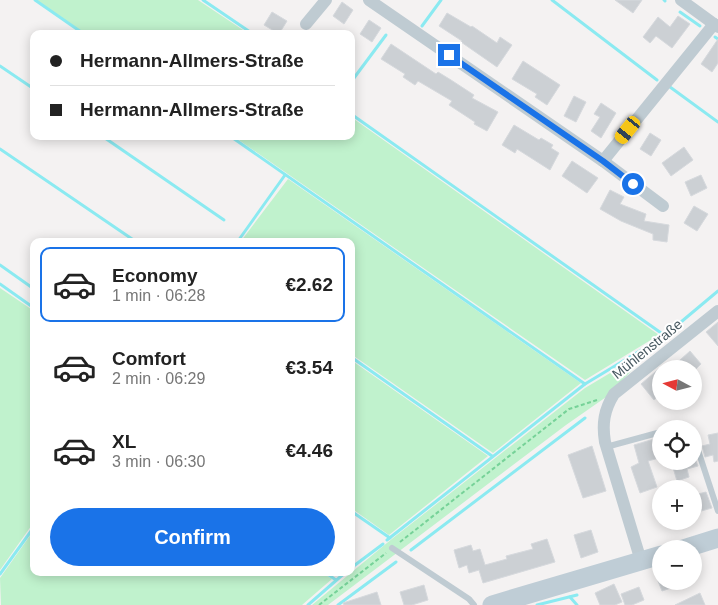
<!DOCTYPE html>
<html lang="en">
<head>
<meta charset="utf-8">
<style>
  body { margin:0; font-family:Helvetica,sans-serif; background:#f2f2f2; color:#222; height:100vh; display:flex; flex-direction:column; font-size:19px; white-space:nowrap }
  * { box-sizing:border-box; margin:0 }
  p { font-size:16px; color:#767676 }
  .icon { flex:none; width:28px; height:28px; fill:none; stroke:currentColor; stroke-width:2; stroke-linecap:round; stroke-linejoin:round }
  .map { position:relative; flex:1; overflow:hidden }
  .side { position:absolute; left:30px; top:238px; width:325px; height:338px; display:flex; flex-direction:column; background:#fff; border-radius:10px; box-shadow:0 2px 12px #0003 }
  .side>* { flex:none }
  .top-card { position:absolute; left:30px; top:30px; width:325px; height:110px; border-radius:10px; box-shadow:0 2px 12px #0003; display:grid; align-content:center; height:110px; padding:0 20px; background:#fff }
  .needle { width:32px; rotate:277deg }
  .fabs { position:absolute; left:652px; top:360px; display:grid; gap:10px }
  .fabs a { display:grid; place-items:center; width:50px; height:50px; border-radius:50%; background:#fff; box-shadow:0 2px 12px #0003; font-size:25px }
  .end { position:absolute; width:22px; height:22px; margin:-11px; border:6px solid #1a73e8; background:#fff; box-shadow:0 0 0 2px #fff }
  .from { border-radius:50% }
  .car { position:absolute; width:15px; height:30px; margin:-15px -8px; border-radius:6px; box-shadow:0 0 4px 1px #0007; background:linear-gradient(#f5c518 24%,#345 0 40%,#f5c518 0 76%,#345 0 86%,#f5c518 0) }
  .top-card b { display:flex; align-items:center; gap:18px; height:48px; font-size:19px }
  .top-card b+b { border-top:1px solid #e0e0e0 }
  .top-card i { width:12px; height:12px; background:#222 }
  ul { padding:9px 0 0; list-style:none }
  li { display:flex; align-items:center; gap:15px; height:75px; margin:0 10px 8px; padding:0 10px; border:2px solid transparent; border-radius:10px }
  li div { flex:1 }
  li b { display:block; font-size:19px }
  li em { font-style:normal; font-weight:700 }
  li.active { border-color:#1a73e8 }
  li>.icon { width:45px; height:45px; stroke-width:1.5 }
  .primary-button { display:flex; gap:10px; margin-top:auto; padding:10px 20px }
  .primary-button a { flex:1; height:58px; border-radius:30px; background:#1a73e8; color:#fff; font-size:20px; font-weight:700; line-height:58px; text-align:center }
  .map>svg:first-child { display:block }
</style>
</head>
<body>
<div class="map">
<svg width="718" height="605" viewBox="0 0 718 605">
  <rect width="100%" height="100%" fill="#f4f2f2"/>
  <g fill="#c0f2cd">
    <path d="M36 0H198L249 34H85Z"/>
    <path d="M351 117 659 335 585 380 233 136H351Z"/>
    <path d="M288 179 581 383 493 453 351 354V241H241Z"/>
    <path d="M0 288 34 311V522L0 570Z"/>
    <path d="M642 354 644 357 609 395 566 425 328 605H312L393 538 585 388Z"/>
    <path d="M351 360 488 456 389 535 351 508Z"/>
    <path d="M34 530V571H320L332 579 302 605H1L0 578Z"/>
  </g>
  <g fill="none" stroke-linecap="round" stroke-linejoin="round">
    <g stroke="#8beaf1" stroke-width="3">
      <path d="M35 0 84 34"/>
      <path d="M203 0 253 34"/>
      <path d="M552 0 657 80"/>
      <path d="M664 0 665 1"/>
      <path d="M680 12 700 26"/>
      <path d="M422 26 441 0"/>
      <path d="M715 37 718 39"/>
      <path d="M0 66 34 89"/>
      <path d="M351 82 386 35"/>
      <path d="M670 87 718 122"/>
      <path d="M351 114 664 335"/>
      <path d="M102 136 224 220"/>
      <path d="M230 136 585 384"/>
      <path d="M0 149 135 241"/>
      <path d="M238 241 285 175"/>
      <path d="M0 265 34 289"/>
      <path d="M0 284 34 308"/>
      <path d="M351 357 492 456"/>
      <path d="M351 511 390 538"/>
      <path d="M387 540 585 384 643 349 675 327 718 291"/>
      <path d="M411 550 585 418"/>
      <path d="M351 568 383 544"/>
      <path d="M323 571 336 580"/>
      <path d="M0 574 34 527"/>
      <path d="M570 597 577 605"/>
      <path d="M308 605 347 571"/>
      <path d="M338 605 396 562"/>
      <path d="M537 605 577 595"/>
    </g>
  </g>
  <g fill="#ccd0d4" stroke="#d6d9dd">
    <path d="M615 0H642L633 13Z"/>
    <path d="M342 2 353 10 344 24 333 16Z"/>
    <path d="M272 12 287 21 279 34 264 25Z"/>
    <path d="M447 13 471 27 472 26 497 43 500 37 512 45 497 67 461 42 462 41 439 26Z"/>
    <path d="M678 16 690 24 672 48 656 36 650 43 643 37 658 17 670 27Z"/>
    <path d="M369 20 381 28 372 42 360 34Z"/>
    <path d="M718 39V63L712 72 701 64Z"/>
    <path d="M391 44 436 74 438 72 451 80 474 95 472 98 498 112 487 131 474 124 475 122 449 105 452 101 418 81 415 85 403 77 405 74 381 59Z"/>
    <path d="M523 61 560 85 547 105 535 97 537 94 512 79Z"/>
    <path d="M574 96 586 102 576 122 564 116Z"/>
    <path d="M601 103 616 113 601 138 591 131 600 117 594 114Z"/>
    <path d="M514 125 539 140 541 138 553 145 551 148 559 153 550 170 517 149 515 153 502 145Z"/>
    <path d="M650 133 661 140 651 156 640 149Z"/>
    <path d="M684 147 693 160 671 176 662 163Z"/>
    <path d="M572 161 598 178 587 193 562 176Z"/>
    <path d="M701 175 707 188 691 196 685 182Z"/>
    <path d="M610 190 624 197 620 204 646 214 644 221 669 225 667 242 653 240V234L621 221 600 209Z"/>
    <path d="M694 206 708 214 697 231 684 223Z"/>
    <path d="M718 322V346L706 332Z"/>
    <path d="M690 351 701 364 696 369H670Z"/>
    <path d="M661 367V394L654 400 641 384Z"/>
    <path d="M718 433V461L714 462 713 455 705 457 702 446 710 444 708 435Z"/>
    <path d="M654 439 659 458 648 461 657 487 640 493 631 467 639 463 634 445Z"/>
    <path d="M592 446 606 491 583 498 568 455Z"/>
    <path d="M671 461H696L698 466 687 469 689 477 677 481Z"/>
    <path d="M706 492 712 508 694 513V495Z"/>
    <path d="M591 530 598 552 581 558 574 535Z"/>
    <path d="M547 539 555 562 483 583 479 570 469 573 467 565 459 568 454 550 471 545 473 551 480 549 485 565 507 559 506 556 533 549 531 544Z"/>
    <path d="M658 581H686V583L662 591Z"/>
    <path d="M614 584 622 602 615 605H600L595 593Z"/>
    <path d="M424 585 428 600 412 605H404L400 592Z"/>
    <path d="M639 587 644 600 632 605H625L621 594Z"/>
    <path d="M377 592 381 605H344L343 603Z"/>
    <path d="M700 593 705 605H675Z"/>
  </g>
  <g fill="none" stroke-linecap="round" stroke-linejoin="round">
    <g stroke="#76d298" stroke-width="2" stroke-dasharray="4 2.5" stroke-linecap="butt">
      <path d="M400 542 569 409 597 400"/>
      <path d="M319 605 386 553"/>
    </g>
    <g stroke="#bfcbd2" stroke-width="6">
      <path d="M694 438 718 511"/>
      <path d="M606 447 661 432"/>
      <path d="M392 548 469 599 474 605"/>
    </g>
    <g stroke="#bfcbd2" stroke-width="12">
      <path d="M369 0 603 161 663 206"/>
      <path d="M681 0 718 27"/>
      <path d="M306 24 326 0"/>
      <path d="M603 161 714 24"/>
      <path d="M641 561 605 442C602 424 604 410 614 394L718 311"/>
    </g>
    <g stroke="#bfcdd6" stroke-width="19">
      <path d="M683 549 718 538"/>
      <path d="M492 605 661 555"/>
    </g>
  </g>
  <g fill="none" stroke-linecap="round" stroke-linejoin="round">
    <path stroke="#1a73e8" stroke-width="6" d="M449 55 603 161 633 184"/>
  </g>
  <g text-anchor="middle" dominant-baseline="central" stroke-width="4" stroke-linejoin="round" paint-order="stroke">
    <g font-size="14" fill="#485961" stroke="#fff">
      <text transform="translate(647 349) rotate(-39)">Mühlenstraße</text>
    </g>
  </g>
</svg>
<div class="fabs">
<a><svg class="needle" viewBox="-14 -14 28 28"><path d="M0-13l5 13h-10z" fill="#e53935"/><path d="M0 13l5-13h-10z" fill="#767676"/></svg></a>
<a><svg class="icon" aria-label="locate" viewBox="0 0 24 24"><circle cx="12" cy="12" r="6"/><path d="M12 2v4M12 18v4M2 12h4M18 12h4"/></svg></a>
<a>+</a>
<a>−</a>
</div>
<i class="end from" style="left:633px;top:184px"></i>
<i class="end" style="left:449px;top:55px"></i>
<i class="car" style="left:628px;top:130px;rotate:219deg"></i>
<div class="top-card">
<b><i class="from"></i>Hermann-Allmers-Straße</b>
<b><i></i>Hermann-Allmers-Straße</b>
</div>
<section class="side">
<ul>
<li class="active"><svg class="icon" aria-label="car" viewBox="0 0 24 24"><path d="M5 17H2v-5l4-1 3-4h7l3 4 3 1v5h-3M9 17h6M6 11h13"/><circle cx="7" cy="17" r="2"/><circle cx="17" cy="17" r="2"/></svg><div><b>Economy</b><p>1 min · 06:28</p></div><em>€2.62</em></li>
<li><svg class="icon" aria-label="car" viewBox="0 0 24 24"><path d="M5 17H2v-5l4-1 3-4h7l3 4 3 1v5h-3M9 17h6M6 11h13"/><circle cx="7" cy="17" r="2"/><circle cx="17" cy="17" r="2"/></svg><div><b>Comfort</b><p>2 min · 06:29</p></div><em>€3.54</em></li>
<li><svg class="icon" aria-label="car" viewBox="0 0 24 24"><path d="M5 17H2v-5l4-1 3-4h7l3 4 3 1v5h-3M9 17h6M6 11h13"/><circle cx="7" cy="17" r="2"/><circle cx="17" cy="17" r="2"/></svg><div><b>XL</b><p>3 min · 06:30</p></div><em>€4.46</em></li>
</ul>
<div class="primary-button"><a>Confirm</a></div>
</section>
</div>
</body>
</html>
